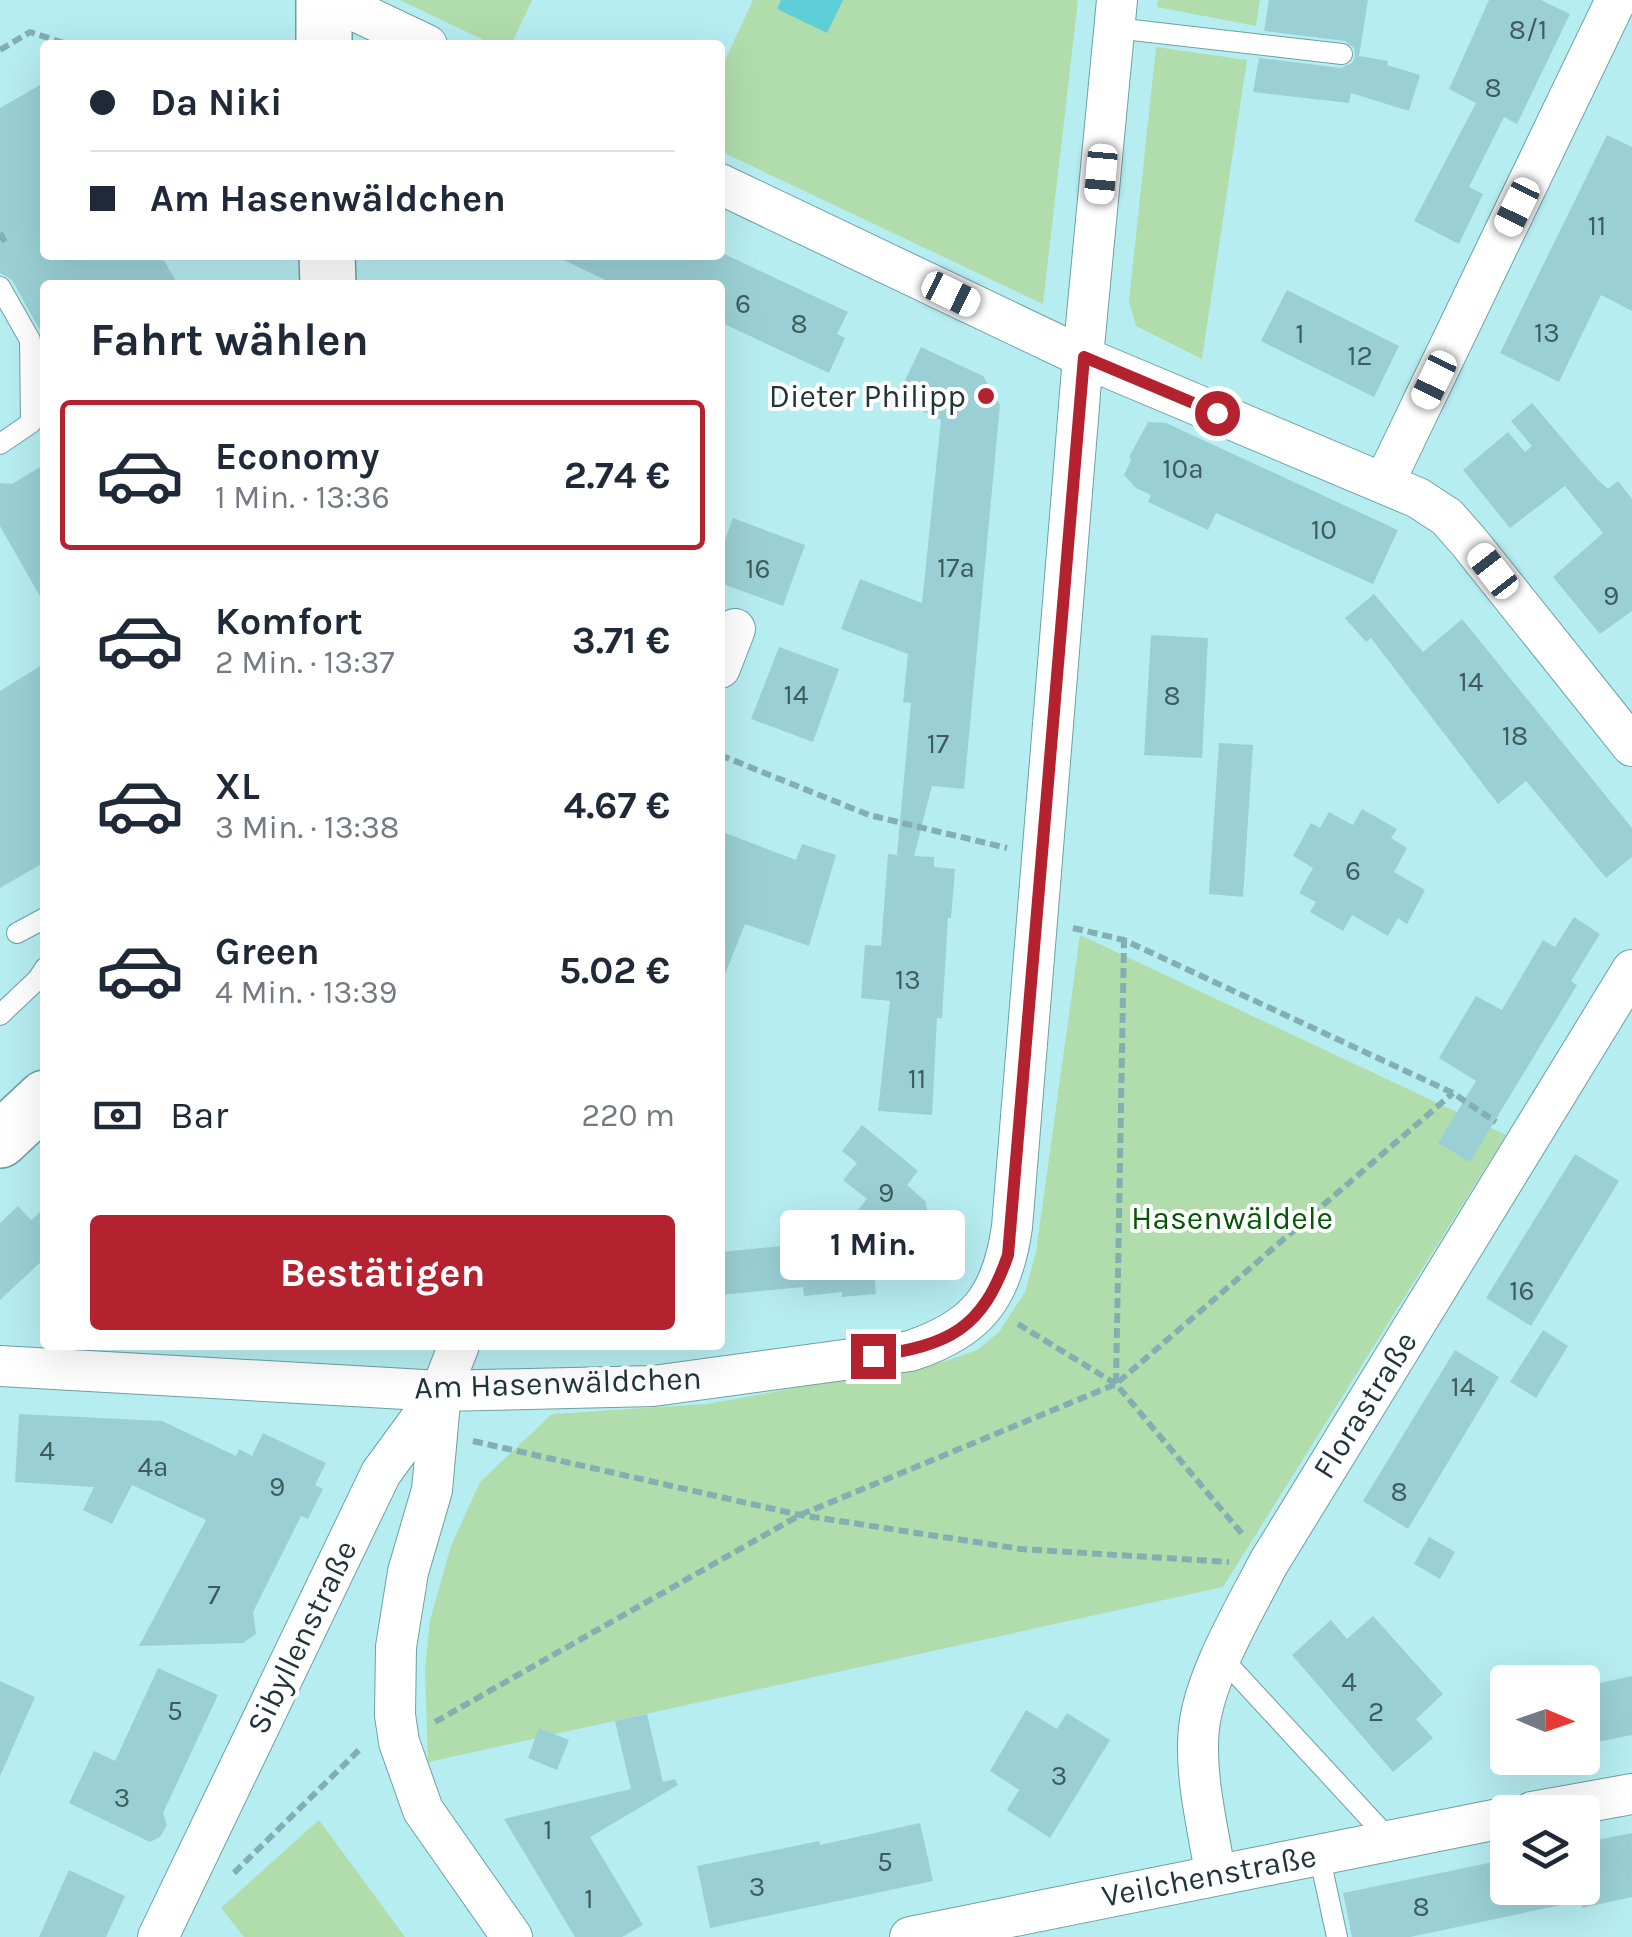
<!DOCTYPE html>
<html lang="de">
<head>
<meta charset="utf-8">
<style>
  body { margin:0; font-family:Karla,sans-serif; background:#f2f2f3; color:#1f2937; height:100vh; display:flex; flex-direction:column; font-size:38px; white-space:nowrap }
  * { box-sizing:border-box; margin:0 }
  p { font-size:32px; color:#747a83 }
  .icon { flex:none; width:55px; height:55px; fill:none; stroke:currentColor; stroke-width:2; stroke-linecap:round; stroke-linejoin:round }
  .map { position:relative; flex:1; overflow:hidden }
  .panel { position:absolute; left:40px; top:280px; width:685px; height:1070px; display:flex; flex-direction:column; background:#fff; border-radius:10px; box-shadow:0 10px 40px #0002 }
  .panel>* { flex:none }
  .top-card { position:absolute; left:40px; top:40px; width:685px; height:220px; border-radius:10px; box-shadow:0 10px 40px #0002; display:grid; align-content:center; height:220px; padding:0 50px; background:#fff }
  .needle { width:65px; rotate:92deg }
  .tools { position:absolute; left:1490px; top:1665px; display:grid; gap:20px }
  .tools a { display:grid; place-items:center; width:110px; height:110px; border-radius:10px; background:#fff; box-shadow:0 10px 40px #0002; font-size:50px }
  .end { position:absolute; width:45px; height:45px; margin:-22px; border:12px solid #b42230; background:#fff; box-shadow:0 0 0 5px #fff }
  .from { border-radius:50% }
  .bubble { position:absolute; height:70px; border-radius:10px; background:#fff; box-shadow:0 10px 40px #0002; font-size:32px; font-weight:700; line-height:70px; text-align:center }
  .car { position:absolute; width:30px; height:60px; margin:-30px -15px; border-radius:12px; box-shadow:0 0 8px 2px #0007; background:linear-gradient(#fff 24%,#345 0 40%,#fff 0 76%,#345 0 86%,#fff 0) }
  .top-card b { display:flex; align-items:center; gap:35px; height:95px; font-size:38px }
  .top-card b+b { border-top:2px solid #e0e1e3 }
  .top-card i { width:25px; height:25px; background:#1f2937 }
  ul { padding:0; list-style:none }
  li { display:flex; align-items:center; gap:30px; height:150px; margin:0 20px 15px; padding:0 30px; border:5px solid transparent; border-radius:10px }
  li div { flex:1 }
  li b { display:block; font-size:38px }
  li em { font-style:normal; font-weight:700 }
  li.current { border-color:#b42230 }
  li>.icon { width:90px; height:90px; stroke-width:1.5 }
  h2 { padding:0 50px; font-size:45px; line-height:120px }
  .pay { display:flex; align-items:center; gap:25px; height:110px; padding:0 50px; font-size:38px }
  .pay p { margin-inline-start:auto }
  .action { display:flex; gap:20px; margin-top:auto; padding:20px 50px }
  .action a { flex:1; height:115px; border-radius:10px; background:#b42230; color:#fff; font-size:40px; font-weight:700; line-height:115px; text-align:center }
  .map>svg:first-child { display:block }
</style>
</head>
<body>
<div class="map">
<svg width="1632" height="1937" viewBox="0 0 1632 1937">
  <rect width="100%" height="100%" fill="#b6edf1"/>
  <g fill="#b1ddad">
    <path d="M400 0H532L511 45H494Z"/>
    <path d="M753 0H1078L1043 304 720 151V71Z"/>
    <path d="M1158 0H1260L1256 26 1157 7Z"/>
    <path d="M1156 47 1247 60 1202 359 1136 326 1129 301Z"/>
    <path d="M1080 935 1506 1135 1223 1587 428 1762 425 1669 430 1620 451 1546 480 1482 552 1414 707 1404 949 1360 977 1350 999 1332 1025 1292 1036 1252Z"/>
    <path d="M319 1820 405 1937H244L221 1908Z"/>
  </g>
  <path fill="#5ecfd8" d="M781 0H843L827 33 777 9Z"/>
  <g fill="#9ad0d5">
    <path d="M1269 0H1368L1359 56 1388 61 1387 65 1420 75 1409 111 1351 93 1349 103 1253 92 1259 58 1341 68 1352 63 1355 57 1354 48 1345 41 1264 31Z"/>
    <path d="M1489 0H1541L1570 14 1517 124 1504 117 1469 187 1483 194 1459 244 1414 221 1476 103 1449 89Z"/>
    <path d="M45 82V255H161L178 285H45V330L41 332 12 280 0 273V108Z"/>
    <path d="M1607 135 1632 147V311L1601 295 1559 382 1500 353Z"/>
    <path d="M720 252 848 312 837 334 845 338 829 373 720 322V285H616L553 255H720Z"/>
    <path d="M1287 290 1399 346 1374 397 1261 341Z"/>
    <path d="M921 347 983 376 1000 405 964 789 932 786 914 856 934 857V867L955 869 951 918H948L942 1018H937L932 1115 878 1111 890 1001 861 998 865 945 881 946 888 854 901 855 897 854 911 703 903 702 908 654 841 629 860 579 922 603 941 420 896 399Z"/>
    <path d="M1532 403 1596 478 1608 489 1618 481 1632 499V611L1600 634 1553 577 1603 533 1565 486 1510 528 1463 470 1508 432 1525 452 1532 446 1511 421Z"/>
    <path d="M1148 422 1166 423 1398 530 1373 584 1216 513 1208 530 1148 502 1151 495 1136 488 1124 475 1131 460 1129 457Z"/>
    <path d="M45 464V605L0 526V483L12 484Z"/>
    <path d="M733 518 805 545 783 606 720 583V554Z"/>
    <path d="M1374 594 1423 652 1462 619 1632 828V857L1606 878 1526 781 1498 804 1371 638 1366 642 1345 618Z"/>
    <path d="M1151 635 1208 638 1202 758 1144 755Z"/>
    <path d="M779 647 839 669 813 742 751 719Z"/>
    <path d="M45 663V862L0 888V691Z"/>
    <path d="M1219 743 1253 745 1243 897 1209 894Z"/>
    <path d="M1362 809 1397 829 1391 838 1407 848 1394 872 1425 890 1407 924 1398 918 1388 936 1352 915 1343 931 1310 912 1316 902 1299 893 1313 868 1293 856 1311 823 1320 828 1329 812 1353 825Z"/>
    <path d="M720 831 796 860 802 844 836 855 809 946 745 924 722 982Z"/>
    <path d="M1574 917 1600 934 1571 981 1577 985 1470 1162 1438 1143 1476 1081 1439 1058 1476 996 1502 1010 1543 940 1555 947Z"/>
    <path d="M862 1125 918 1171 907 1185 926 1202 930 1231 918 1244 872 1250 876 1294 842 1297V1292L804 1296 803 1287 720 1295V1252L833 1241 867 1199 843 1180 857 1163 842 1151Z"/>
    <path d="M1575 1154 1619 1181 1531 1326 1486 1298Z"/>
    <path d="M18 1206 31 1220 45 1208V1258L0 1300V1223Z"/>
    <path d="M1543 1330 1568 1346 1536 1398 1510 1382Z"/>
    <path d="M1455 1350 1499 1377 1408 1529 1363 1501Z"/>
    <path d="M19 1414 162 1421 236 1456 239 1449 252 1456 263 1433 326 1463 315 1485 323 1489 308 1519 301 1516 253 1612 256 1634 243 1643 139 1646 206 1520 132 1485 112 1524 83 1510 94 1487 15 1482Z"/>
    <path d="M1429 1537 1455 1552 1440 1579 1414 1564Z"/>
    <path d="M1373 1616 1443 1694 1416 1719 1433 1738 1393 1772 1292 1655 1331 1620 1347 1639Z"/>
    <path d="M158 1668 218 1695 163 1813 167 1825 160 1837 150 1842 69 1803 94 1751 115 1761Z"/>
    <path d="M1632 1676V1735L1582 1745V1687Z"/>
    <path d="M0 1681 35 1697 0 1776Z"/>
    <path d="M1026 1710 1057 1729 1067 1713 1110 1740 1050 1838 1007 1810 1019 1790 990 1771Z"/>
    <path d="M647 1714 663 1782 675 1779 678 1785 590 1837 643 1925 622 1937H575L504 1819 631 1789 615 1721Z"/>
    <path d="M539 1728 569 1740 557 1770 528 1758Z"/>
    <path d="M920 1823 933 1881 710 1928 697 1866 819 1841 820 1845Z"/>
    <path d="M1632 1833V1897L1582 1908V1843Z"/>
    <path d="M1508 1859V1888H1579L1580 1901 1410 1937H1352L1343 1893Z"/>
    <path d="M69 1870 125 1896 106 1937H39Z"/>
  </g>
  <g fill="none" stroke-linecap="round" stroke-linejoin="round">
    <g stroke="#6ca1a5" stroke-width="22">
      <g id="lane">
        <path d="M1115 28 1342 54"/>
        <path d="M0 287 30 340 31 423 0 444"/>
        <path d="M17 933 45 918"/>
        <path d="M0 1015 38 979 45 968"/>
        <path d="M1221 1657 1389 1839"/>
        <path d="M1319 1854 1337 1937"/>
      </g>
    </g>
    <g stroke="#6ca1a5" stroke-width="42">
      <g id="street">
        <path d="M332 0 427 45"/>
        <path d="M720 184 1083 357 1418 498 1447 517 1469 542 1632 746"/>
        <path d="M1384 483 1616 0"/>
        <path d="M720 668 735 629"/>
        <path d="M0 1366 441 1391 653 1386 910 1351C977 1329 1002 1297 1012 1227L1083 357 1117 0"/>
        <path d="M441 1391 432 1490 408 1572 396 1647 395 1715 399 1742 423 1810 512 1937"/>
        <path d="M1532 1812 1632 1794"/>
        <path d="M1215 1873C1208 1827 1194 1775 1199 1728 1205 1675 1244 1611 1268 1564L1632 970"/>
        <path d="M158 1937 381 1473 441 1391 459 1345"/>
        <path d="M910 1937 1508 1817"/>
      </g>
    </g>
    <g stroke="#6ca1a5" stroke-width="58">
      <g id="secondary">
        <path d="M324 45V0"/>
        <path d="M327 255 328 285"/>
        <path d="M0 1140 45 1098"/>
      </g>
    </g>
    <g stroke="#83afb2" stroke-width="6" stroke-dasharray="10 5" stroke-linecap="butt">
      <path d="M0 50 30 32 70 45"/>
      <path d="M0 233 5 242"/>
      <path d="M720 755 869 815 1007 848"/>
      <path d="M1073 928 1124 940 1453 1093 1496 1122"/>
      <path d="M1018 1324 1116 1384 1243 1535"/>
      <path d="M1116 1383 1124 940"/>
      <path d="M473 1441 800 1515 1021 1549 1229 1562"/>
      <path d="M435 1722 800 1515 1116 1384 1453 1093"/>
      <path d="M234 1873 360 1749"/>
    </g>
    <use href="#lane" stroke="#fff" stroke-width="20"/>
    <use href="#street" stroke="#fff" stroke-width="40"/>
    <use href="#secondary" stroke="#fff" stroke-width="55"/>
  </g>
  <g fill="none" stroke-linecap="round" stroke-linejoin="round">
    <path stroke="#b42230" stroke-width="12" d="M873 1356C949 1345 982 1330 1008 1255L1084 357 1217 413"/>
  </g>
  <circle fill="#b42230" stroke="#fff" stroke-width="4" cx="986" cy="396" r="10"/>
  <g text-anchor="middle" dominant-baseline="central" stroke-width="8" stroke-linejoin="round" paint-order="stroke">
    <g font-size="28" fill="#3e5c5e">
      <text x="1528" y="29">8/1</text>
      <text x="1493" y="87">8</text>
      <text x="1597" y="225">11</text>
      <text x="743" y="303">6</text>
      <text x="799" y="323">8</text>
      <text x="1547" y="332">13</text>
      <text x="1300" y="333">1</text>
      <text x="1360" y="355">12</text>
      <text x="1183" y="468">10a</text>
      <text x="1324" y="529">10</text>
      <text x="956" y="567">17a</text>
      <text x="758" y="568">16</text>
      <text x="1611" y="595">9</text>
      <text x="1471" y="681">14</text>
      <text x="796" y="694">14</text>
      <text x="1172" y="695">8</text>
      <text x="1515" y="735">18</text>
      <text x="938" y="743">17</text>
      <text x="1353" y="870">6</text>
      <text x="908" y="979">13</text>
      <text x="917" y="1078">11</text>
      <text x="886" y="1192">9</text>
      <text x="1522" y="1290">16</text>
      <text x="1463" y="1386">14</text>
      <text x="47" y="1450">4</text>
      <text x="153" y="1466">4a</text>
      <text x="277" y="1486">9</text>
      <text x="1399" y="1491">8</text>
      <text x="214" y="1594">7</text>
      <text x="1349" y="1681">4</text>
      <text x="175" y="1710">5</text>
      <text x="1376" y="1711">2</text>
      <text x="1059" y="1775">3</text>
      <text x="122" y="1797">3</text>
      <text x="548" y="1829">1</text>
      <text x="885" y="1861">5</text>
      <text x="757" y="1886">3</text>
      <text x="589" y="1898">1</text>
      <text x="1421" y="1906">8</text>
    </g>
    <g font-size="32" fill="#1f3537" stroke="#fff" text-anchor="end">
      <text x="966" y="396">Dieter Philipp</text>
    </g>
    <g font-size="32" fill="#045803" stroke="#fff">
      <text x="1232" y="1218">Hasenwäldele</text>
    </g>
    <g font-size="32" fill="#1f3537" stroke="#fff">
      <text transform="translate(558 1383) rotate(-2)">Am Hasenwäldchen</text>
      <text transform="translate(1365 1405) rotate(-58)">Florastraße</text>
      <text transform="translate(302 1637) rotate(-64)">Sibyllenstraße</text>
      <text transform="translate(1209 1876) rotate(-11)">Veilchenstraße</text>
    </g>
  </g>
</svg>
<div class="tools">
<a><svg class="needle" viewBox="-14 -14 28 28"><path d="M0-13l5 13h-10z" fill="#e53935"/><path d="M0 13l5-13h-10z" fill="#747a83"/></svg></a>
<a><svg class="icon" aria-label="layers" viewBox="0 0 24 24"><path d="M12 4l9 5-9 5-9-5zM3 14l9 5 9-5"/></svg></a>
</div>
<i class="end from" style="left:1217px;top:413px"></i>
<i class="end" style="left:873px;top:1356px"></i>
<div class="bubble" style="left:780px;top:1210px;width:185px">1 Min.</div>
<i class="car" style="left:1101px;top:174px;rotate:185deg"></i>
<i class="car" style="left:1517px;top:207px;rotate:206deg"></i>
<i class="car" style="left:951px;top:294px;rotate:116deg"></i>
<i class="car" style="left:1434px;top:380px;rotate:206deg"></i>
<i class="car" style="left:1493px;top:571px;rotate:322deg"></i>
<div class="top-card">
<b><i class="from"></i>Da Niki</b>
<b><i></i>Am Hasenwäldchen</b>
</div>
<section class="panel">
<h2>Fahrt wählen</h2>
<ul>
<li class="current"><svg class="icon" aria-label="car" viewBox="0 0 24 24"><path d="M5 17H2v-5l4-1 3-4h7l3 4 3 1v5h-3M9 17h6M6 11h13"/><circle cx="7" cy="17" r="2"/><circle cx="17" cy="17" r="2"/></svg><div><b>Economy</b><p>1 Min. · 13:36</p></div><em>2.74 €</em></li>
<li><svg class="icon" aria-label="car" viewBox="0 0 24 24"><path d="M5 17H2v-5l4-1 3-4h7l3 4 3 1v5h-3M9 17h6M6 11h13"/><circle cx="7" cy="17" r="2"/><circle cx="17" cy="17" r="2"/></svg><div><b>Komfort</b><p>2 Min. · 13:37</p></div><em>3.71 €</em></li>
<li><svg class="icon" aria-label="car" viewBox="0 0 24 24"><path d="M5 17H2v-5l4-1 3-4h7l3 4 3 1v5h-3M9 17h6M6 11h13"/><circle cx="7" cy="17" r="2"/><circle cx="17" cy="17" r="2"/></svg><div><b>XL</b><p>3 Min. · 13:38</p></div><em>4.67 €</em></li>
<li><svg class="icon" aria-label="car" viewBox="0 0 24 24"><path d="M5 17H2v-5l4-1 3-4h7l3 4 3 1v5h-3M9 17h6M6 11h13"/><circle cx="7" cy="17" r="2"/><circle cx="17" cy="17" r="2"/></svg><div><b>Green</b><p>4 Min. · 13:39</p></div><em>5.02 €</em></li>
</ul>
<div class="pay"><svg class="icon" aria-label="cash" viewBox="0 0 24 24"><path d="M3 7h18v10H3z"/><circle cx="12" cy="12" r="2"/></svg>Bar<p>220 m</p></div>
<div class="action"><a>Bestätigen</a></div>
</section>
</div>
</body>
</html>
